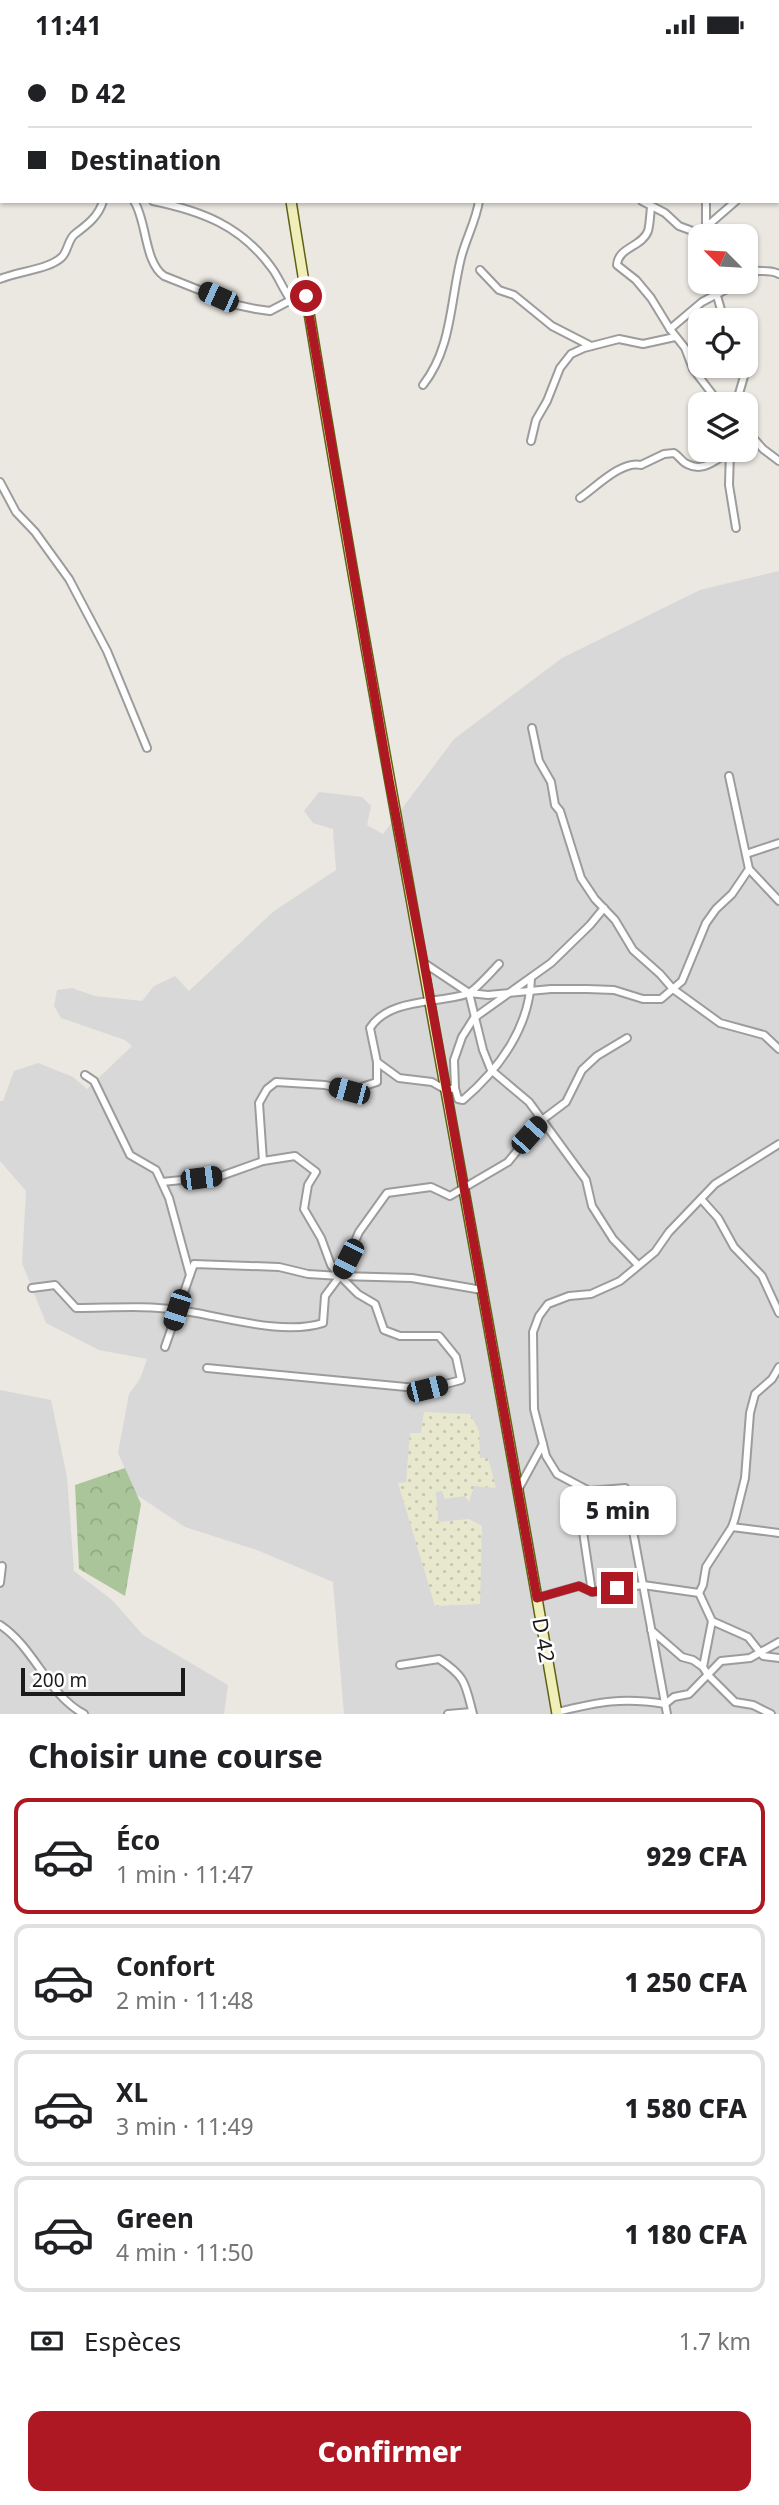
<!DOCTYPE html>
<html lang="fr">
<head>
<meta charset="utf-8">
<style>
  body { margin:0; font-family:"Noto Sans",sans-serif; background:#f2f2f2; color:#202124; height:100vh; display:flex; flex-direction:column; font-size:26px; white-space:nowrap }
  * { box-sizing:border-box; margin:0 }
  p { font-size:23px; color:#757577 }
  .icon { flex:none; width:38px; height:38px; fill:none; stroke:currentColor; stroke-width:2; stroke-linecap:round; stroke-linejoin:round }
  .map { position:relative; height:1665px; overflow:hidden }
  .sheet { display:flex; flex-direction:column; background:#fff; flex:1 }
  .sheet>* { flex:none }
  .top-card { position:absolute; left:0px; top:0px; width:780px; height:154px; box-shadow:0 2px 5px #0004; display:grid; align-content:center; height:154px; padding:0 28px; background:#fff }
  .needle { width:46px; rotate:294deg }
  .tools { position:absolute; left:688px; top:175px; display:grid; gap:14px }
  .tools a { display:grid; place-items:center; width:70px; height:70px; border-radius:14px; background:#fff; box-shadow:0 2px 5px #0004; font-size:35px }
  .scale { position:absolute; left:21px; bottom:18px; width:164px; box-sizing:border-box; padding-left:7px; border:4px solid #1b1b1b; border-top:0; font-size:19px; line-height:24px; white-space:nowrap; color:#1b1b1b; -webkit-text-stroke:5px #fff; paint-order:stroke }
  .end { position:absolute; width:32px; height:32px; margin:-16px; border:9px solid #ad1823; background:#fff; box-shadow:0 0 0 4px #fff }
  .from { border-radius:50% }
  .bubble { position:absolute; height:49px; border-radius:14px; background:#fff; box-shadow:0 2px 5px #0004; font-size:23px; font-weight:800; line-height:49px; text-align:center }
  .car { position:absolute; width:21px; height:42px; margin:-21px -10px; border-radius:9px; box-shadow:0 0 5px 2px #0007; background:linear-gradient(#222 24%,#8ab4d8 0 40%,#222 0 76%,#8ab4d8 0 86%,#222 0) }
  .top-card b { display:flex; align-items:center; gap:24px; height:66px; font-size:26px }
  .top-card b+b { border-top:2px solid #e0e0e0 }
  .top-card i { width:18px; height:18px; background:#202124 }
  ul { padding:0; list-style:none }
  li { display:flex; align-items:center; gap:21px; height:116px; margin:0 14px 10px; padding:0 14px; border:4px solid #e0e0e0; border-radius:14px }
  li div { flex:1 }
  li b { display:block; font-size:26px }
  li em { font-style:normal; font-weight:800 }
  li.selected { border-color:#ad1823 }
  li>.icon { width:63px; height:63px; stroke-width:1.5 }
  h2 { padding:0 28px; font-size:32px; line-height:84px }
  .pay { display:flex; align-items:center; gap:18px; height:77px; padding:0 28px; font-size:26px }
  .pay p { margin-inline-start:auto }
  .cta { display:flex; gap:14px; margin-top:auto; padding:14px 28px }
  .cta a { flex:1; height:80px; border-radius:14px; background:#ad1823; color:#fff; font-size:28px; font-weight:800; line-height:80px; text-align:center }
  .status { display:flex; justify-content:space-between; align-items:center; height:49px; padding:0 35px; background:#fff; direction:ltr }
  .status svg { height:19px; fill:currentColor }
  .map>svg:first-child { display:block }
</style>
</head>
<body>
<div class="status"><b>11:41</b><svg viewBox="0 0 49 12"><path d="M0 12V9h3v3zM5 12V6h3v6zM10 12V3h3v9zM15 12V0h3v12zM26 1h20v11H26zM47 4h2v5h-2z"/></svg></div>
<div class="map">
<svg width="779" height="1665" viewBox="0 0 779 1665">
  <defs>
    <pattern id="farmland-dots" width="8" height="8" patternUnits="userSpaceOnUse" patternTransform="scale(1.75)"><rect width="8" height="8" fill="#e8e8ce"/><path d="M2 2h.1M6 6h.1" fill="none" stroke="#c6c6b0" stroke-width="1.8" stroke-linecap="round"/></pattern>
    <pattern id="forest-crowns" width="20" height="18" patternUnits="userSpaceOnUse" patternTransform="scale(1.75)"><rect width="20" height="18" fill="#abc59b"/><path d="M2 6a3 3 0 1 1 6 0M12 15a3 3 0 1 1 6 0" fill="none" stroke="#93a985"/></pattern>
  </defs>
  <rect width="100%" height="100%" fill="#ebe7e1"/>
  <g fill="#d9d8d8">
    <path d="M779 522V1665H344L333 1533 257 1501 185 1478 137 1446 118 1404 129 1345 140 1330 147 1310 99 1301 46 1274 22 1214 26 1142 0 1112V1052H3L14 1022 38 1014 73 1028 87 1040 132 997 125 991 61 969 54 957 57 941 72 939 95 947 142 952 154 937 175 927 189 942 274 862 336 821 333 780 313 774 304 762 319 743 362 748 371 757 367 776 383 785 454 690 562 609 700 541Z"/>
    <path d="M0 1341 51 1351 67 1428 74 1522 112 1551 143 1586 228 1636 224 1665H0Z"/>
  </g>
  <path fill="url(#farmland-dots)" d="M424 1363 470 1365 479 1382 480 1409H488L496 1439 474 1437 469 1453 465 1447 445 1450 442 1442 436 1443 438 1473 469 1470 482 1477 480 1555 435 1557 398 1434 406 1433 410 1384H421Z"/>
  <path fill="url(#forest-crowns)" d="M125 1419 141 1455 125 1547 79 1520 75 1436Z"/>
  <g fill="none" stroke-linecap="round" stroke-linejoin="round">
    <g stroke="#9c9c9c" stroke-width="10">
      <g id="street">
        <path d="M577 0 578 2"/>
        <path d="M758 0V2"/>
        <path d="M545 2 546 0"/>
        <path d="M134 152C147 172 144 213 164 227L237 256 256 260 270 262 291 251 306 247"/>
        <path d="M153 152C202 162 241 177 271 218 279 228 283 241 291 251"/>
        <path d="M642 152 665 164 679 177 706 187"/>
        <path d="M706 152V178"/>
        <path d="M651 158C650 166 650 175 648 182 642 198 618 198 617 216L636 231 651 249 670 280 685 299 693 320 720 355"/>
        <path d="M706 178 736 152"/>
        <path d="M746 219C757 225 768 219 779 225"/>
        <path d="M480 221 499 241 514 246 552 277 591 297"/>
        <path d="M746 228 756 223"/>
        <path d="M0 230C18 222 48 221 62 208 68 202 68 190 75 185 87 176 99 167 103 152"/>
        <path d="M713 233 724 271"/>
        <path d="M670 280 702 253 740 233"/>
        <path d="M423 336C452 299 450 253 461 209 466 189 476 172 479 152"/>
        <path d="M736 355 745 324 744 317"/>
        <path d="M746 381 763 400 779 412"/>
        <path d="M531 392 536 371 547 352 560 319 571 305 584 299 619 290 643 295 675 288"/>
        <path d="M746 398 756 393"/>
        <path d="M730 401 729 436 736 479"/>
        <path d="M0 433 16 463 35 483 69 530 107 602 147 699"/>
        <path d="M580 449C596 438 622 411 641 416L664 405 674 404C679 407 682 413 687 415 706 425 718 407 734 401"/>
        <path d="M532 679 539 712 551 733 555 756 560 762 581 829 595 850 615 871 633 901 660 925 673 940 720 974 764 986 779 1000"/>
        <path d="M729 727 749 820 779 852"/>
        <path d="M746 805 779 794"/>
        <path d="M424 914 469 944 488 946 551 940H587L614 941 643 950H661L682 932 706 874 716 860 732 845 749 820"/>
        <path d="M499 915C492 922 475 942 467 945 436 955 389 949 370 979L377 1013 399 1029 432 1033 446 1041 455 1039 454 1011 462 988 474 969 551 914 590 876 604 859"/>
        <path d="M469 944 483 1001 491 1021 529 1053 586 1131 592 1157 613 1190 638 1216"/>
        <path d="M85 1026 94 1032 130 1106 156 1121 169 1149 190 1226 165 1298"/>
        <path d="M455 1039 458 1050 463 1051C499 1020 530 978 531 929"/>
        <path d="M162 1133 221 1127 263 1112"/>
        <path d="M701 1150 718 1169 734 1198 762 1227 779 1264"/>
        <path d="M190 1226 194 1215 279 1218 308 1225 340 1227 331 1216 321 1189 304 1160 308 1136 316 1123 295 1107 263 1112 259 1054 267 1040 276 1033 325 1036 349 1042 377 1033V1013"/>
        <path d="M32 1239 55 1236 76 1259C110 1259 145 1256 179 1261 221 1267 282 1287 323 1274L325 1247 340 1227 358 1245 375 1255 384 1281 400 1287H439L456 1308 461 1331 427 1340 207 1319"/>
        <path d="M482 1241 412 1229 340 1227 359 1183 387 1144 431 1138 450 1147 508 1113 542 1071 566 1053 582 1021 597 1007 627 989"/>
        <path d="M576 1436 592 1543"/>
        <path d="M519 1439 543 1395"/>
        <path d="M732 1478 779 1484"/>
        <path d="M0 1534 2 1517"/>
        <path d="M699 1544 703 1536 706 1518 732 1478 735 1469 745 1429 750 1364 755 1345 772 1330 779 1318"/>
        <path d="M537 1549 579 1537 592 1543 643 1536 699 1544 712 1572 748 1588 763 1607 779 1609"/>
        <path d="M0 1576C35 1599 47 1645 84 1665"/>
        <path d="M651 1581 682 1608 693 1611 703 1618 708 1626 735 1653 753 1656 771 1665"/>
        <path d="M400 1616 439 1610C466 1628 465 1634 473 1665"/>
        <path d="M703 1618 712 1572"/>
        <path d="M557 1663C598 1653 622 1648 665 1655L674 1648 689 1645 721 1612 750 1609 779 1593"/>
        <path d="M448 1665 472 1663"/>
        <path d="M667 1665 625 1439 589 1442 557 1425 546 1407 534 1360 533 1283 539 1267 548 1255 569 1247 591 1245 620 1232 655 1203 669 1183 715 1135 779 1095"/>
      </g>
    </g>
    <g stroke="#5f6211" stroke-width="12">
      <g id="secondary">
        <path d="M267 0 268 2"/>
        <path d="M291 152C371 658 471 1160 557 1665"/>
      </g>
    </g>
    <use href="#street" stroke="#fff" stroke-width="6"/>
    <use href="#secondary" stroke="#f0efba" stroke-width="9"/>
  </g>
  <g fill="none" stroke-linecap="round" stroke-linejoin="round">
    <path stroke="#ad1823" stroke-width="9" d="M306 247 389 731 424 914 537 1549 579 1537 592 1543 617 1539"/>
  </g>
  <g text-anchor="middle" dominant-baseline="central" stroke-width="5" stroke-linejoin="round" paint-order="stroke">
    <g font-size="21" fill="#1b1b1b" stroke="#fff">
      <text transform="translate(544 1591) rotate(80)">D 42</text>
    </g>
  </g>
</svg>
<div class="tools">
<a><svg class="needle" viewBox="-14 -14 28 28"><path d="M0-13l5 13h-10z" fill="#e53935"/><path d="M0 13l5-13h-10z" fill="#757577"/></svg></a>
<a><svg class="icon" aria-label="locate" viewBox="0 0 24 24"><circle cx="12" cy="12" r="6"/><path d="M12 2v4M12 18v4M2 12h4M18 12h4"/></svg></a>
<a><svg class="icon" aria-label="layers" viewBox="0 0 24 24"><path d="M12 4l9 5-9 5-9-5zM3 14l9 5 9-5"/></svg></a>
</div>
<div class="scale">200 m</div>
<i class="end from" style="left:306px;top:247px"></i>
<i class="end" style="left:617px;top:1539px"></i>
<div class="bubble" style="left:560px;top:1437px;width:116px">5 min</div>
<i class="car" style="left:218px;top:248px;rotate:294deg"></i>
<i class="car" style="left:349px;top:1042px;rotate:285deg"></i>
<i class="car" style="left:529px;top:1086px;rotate:42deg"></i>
<i class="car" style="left:201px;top:1129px;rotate:83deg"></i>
<i class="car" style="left:348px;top:1210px;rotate:207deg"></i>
<i class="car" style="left:177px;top:1261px;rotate:198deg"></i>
<i class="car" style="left:427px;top:1340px;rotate:76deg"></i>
<div class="top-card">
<b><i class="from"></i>D 42</b>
<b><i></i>Destination</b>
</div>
</div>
<section class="sheet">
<h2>Choisir une course</h2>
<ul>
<li class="selected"><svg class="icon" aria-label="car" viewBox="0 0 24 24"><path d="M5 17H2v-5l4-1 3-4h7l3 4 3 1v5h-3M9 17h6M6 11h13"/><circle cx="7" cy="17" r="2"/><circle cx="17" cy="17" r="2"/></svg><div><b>Éco</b><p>1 min · 11:47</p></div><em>929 CFA</em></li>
<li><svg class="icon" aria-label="car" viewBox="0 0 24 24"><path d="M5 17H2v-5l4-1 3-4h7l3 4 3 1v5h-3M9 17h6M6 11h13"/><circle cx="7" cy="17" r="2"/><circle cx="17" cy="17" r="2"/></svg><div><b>Confort</b><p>2 min · 11:48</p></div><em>1 250 CFA</em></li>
<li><svg class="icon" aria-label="car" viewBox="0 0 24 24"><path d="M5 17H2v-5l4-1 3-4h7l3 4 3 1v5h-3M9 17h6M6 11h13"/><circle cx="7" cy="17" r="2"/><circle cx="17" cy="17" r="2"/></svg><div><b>XL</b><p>3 min · 11:49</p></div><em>1 580 CFA</em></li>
<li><svg class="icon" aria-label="car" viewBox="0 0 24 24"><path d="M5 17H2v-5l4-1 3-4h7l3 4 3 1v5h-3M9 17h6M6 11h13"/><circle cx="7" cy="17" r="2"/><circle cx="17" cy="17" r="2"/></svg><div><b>Green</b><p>4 min · 11:50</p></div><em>1 180 CFA</em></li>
</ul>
<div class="pay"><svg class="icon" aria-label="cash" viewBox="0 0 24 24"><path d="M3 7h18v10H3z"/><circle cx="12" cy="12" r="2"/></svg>Espèces<p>1.7 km</p></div>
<div class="cta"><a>Confirmer</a></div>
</section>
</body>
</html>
